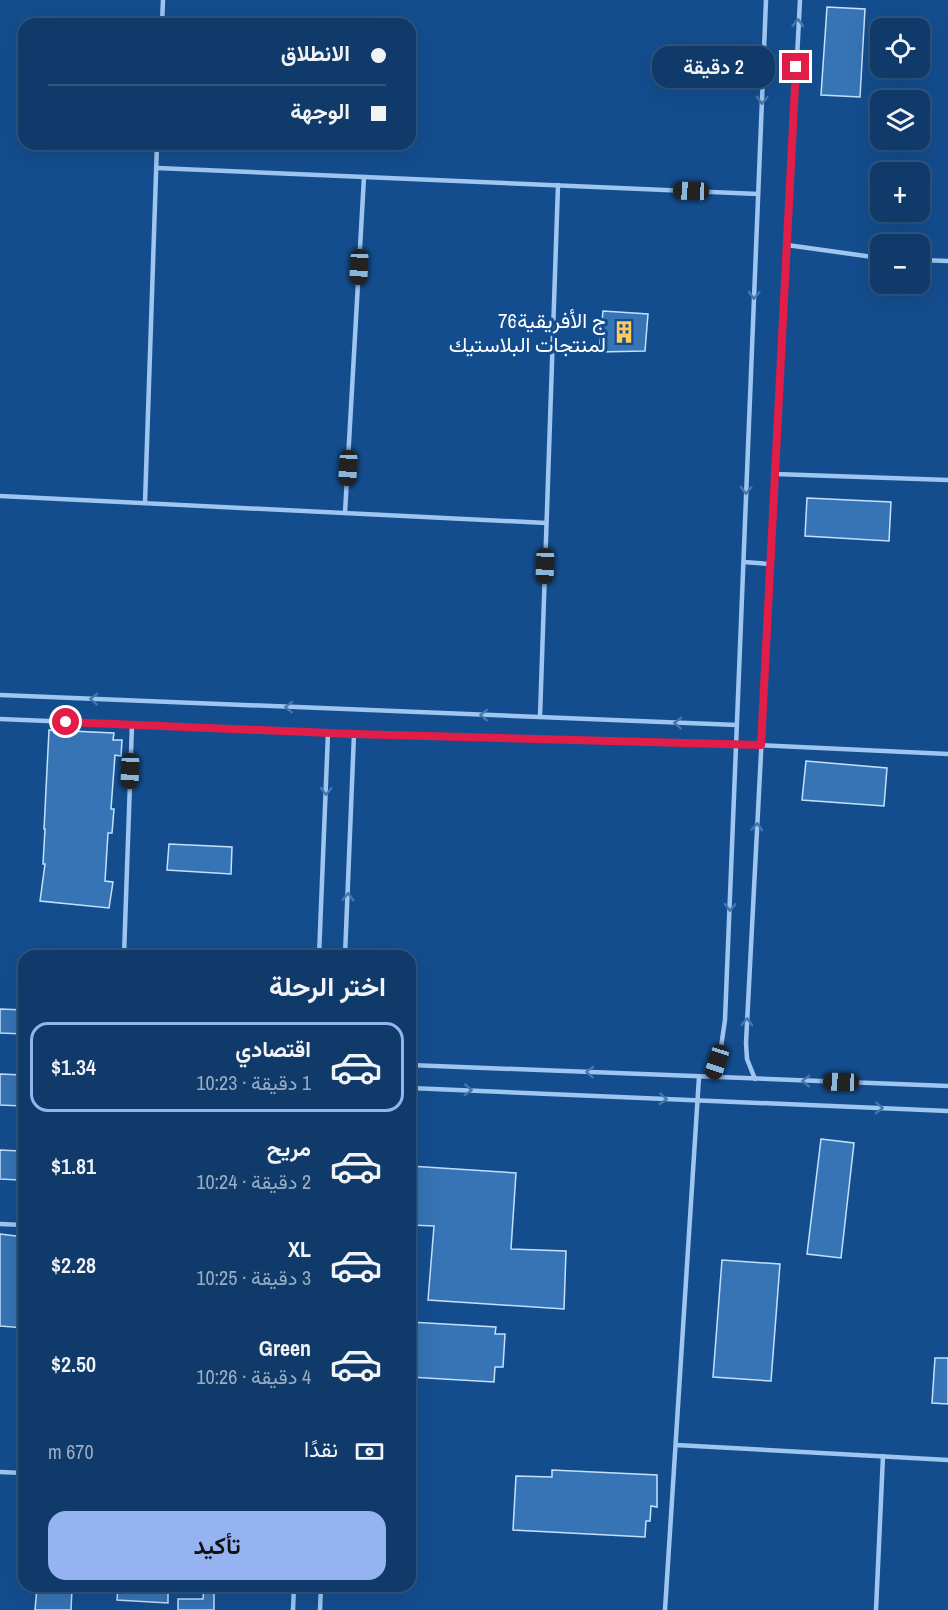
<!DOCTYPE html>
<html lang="ar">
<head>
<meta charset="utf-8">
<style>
  body { margin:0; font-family:"Archivo Narrow",Vazirmatn,sans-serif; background:#184170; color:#f1f3f6; direction:rtl; height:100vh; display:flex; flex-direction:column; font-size:22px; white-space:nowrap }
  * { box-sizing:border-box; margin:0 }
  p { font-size:20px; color:#9badc1 }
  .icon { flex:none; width:33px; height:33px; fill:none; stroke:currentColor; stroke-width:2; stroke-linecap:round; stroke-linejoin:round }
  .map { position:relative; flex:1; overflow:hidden; direction:ltr }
  .panel { position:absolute; left:18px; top:950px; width:398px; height:642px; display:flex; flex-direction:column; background:#0f3a6a; border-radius:18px; box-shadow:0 6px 24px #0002,0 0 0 2px #2f547e; direction:rtl }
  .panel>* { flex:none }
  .top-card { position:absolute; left:18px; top:18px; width:398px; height:132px; border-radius:18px; box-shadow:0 6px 24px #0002,0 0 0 2px #2f547e; direction:rtl; display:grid; align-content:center; height:132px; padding:0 30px; background:#0f3a6a }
  .controls { position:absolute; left:870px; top:18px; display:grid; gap:12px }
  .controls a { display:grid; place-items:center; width:60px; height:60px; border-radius:12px; background:#0f3a6a; box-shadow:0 6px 24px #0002,0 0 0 2px #2f547e; font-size:30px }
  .end { position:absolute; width:27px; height:27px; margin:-14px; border:8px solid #e11d48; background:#fff; box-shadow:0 0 0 3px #fff }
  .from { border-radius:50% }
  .bubble { position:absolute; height:42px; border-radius:18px; background:#0f3a6a; box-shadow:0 6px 24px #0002,0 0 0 2px #2f547e; font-size:20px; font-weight:600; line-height:42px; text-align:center; direction:rtl }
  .car { position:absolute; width:18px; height:36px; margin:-18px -9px; border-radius:8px; box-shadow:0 0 4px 2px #0007; background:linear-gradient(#222 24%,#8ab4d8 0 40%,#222 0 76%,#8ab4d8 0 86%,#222 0) }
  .top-card b { display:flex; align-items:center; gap:21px; height:57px; font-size:22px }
  .top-card b+b { border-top:2px solid #2f547e }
  .top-card i { width:15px; height:15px; background:#f1f3f6 }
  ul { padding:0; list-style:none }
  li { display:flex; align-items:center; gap:18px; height:90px; margin:0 12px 9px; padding:0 18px; border:3px solid transparent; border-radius:18px }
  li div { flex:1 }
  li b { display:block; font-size:22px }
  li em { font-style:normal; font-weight:600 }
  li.selected { border-color:#95b2f1 }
  li>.icon { width:54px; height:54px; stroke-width:1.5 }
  h2 { padding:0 30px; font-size:27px; line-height:72px }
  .pay { display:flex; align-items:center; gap:15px; height:66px; padding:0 30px; font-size:22px }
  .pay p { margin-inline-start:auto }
  .cta { display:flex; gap:12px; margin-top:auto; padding:12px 30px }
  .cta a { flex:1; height:69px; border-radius:18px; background:#95b2f1; color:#111; font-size:24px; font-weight:600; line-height:69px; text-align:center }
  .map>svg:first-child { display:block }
</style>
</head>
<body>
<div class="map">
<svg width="948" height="1610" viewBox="0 0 948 1610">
  <rect width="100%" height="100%" fill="#144d8e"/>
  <g fill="#3774b5" stroke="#c5e0fc" stroke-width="1.5">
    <path d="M827 7 865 9 860 97 821 95Z"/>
    <path d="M603 311 648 314 645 351 599 352Z"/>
    <path d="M807 498 891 502 889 541 805 536Z"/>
    <path d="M49 730 114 733 113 740H122L121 756 115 755 111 809H114L112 833H108L105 881 113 882 109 908 40 901 45 864H43L45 829H44Z"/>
    <path d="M806 761 887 768 884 806 802 800Z"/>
    <path d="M169 844 232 847 231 874 167 870Z"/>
    <path d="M0 1009 24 1010V1034L0 1033Z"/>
    <path d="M0 1074 23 1075 22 1106 0 1105Z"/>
    <path d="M821 1139 854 1143 841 1258 807 1254Z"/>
    <path d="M0 1150 20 1151 19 1180 0 1179Z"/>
    <path d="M410 1166 516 1173 511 1249 566 1251 564 1309 428 1300 434 1226 410 1225Z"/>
    <path d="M0 1234 24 1237V1328L0 1326Z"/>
    <path d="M722 1260 780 1264 771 1381 713 1377Z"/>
    <path d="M410 1322 496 1327 495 1334H505L503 1367H495L494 1382 410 1377Z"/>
    <path d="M935 1358H948V1404L932 1403Z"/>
    <path d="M552 1470 657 1475V1507L651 1506 650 1521H646L645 1537 513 1530 516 1476 552 1477Z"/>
    <path d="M118 1586H168V1603L117 1600Z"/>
    <path d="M204 1586H214V1610H178V1599H203Z"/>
    <path d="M37 1587 72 1589 71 1610H35Z"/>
  </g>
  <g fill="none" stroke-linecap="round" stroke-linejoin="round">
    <g stroke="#9ec6f1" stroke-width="4.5">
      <path d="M162 24 163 0"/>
      <path d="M157 168 758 194"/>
      <path d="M787 245 880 258"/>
      <path d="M920 260 948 261"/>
      <path d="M775 474 948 480"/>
      <path d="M0 496 546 523"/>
      <path d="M145 503 157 144"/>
      <path d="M345 513 364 177"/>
      <path d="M744 562 770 564"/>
      <path d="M0 695 737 725"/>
      <path d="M540 717 558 185"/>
      <path d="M0 719 354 734 736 744 948 754"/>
      <path d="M124 956 132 724"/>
      <path d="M319 956 328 733"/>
      <path d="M345 956 354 734"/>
      <path d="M410 1065 948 1086"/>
      <path d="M712 1077 721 1047 725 1020 766 0"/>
      <path d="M755 1079 747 1059 746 1043 800 0"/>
      <path d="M410 1088 948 1111"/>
      <path d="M0 1224 24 1225"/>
      <path d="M676 1445 948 1460"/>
      <path d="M0 1472 24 1473"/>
      <path d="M293 1610 294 1586"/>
      <path d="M320 1610 321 1586"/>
      <path d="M665 1610 699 1077"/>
      <path d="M876 1610 883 1456"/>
    </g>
  </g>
  <defs><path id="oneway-chevron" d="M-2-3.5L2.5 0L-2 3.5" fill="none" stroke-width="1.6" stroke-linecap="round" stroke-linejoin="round" transform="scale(1.5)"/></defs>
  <g stroke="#4477b1">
    <use href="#oneway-chevron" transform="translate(798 23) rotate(-87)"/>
    <use href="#oneway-chevron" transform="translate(762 100) rotate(92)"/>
    <use href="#oneway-chevron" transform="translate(754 295) rotate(92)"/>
    <use href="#oneway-chevron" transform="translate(746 490) rotate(92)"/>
    <use href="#oneway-chevron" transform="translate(94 699) rotate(-178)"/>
    <use href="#oneway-chevron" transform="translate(289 707) rotate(-178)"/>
    <use href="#oneway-chevron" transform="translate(484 715) rotate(-178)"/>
    <use href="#oneway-chevron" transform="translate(678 723) rotate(-178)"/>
    <use href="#oneway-chevron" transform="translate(326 791) rotate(92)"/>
    <use href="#oneway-chevron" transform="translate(757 827) rotate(-87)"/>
    <use href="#oneway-chevron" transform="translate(348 897) rotate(-88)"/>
    <use href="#oneway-chevron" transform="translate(730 907) rotate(92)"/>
    <use href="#oneway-chevron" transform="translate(747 1022) rotate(-87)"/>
    <use href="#oneway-chevron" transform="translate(590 1072) rotate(-178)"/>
    <use href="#oneway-chevron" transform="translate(806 1081) rotate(-178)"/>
    <use href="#oneway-chevron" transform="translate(468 1090) rotate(3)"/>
    <use href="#oneway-chevron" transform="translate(663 1099) rotate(3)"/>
    <use href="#oneway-chevron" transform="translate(879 1108) rotate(2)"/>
  </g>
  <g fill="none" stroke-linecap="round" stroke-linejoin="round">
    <path stroke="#e11d48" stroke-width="8" d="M66 722 354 734 761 745 796 67"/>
  </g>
  <defs>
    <g id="building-bare" transform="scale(1.8)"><path d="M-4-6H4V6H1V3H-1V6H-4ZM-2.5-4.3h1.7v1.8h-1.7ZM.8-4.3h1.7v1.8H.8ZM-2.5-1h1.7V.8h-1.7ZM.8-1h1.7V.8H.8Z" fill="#ffcb5e" stroke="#144d8e" stroke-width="2.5" paint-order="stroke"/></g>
  </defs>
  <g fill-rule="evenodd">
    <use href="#building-bare" x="624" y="332"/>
  </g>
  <g text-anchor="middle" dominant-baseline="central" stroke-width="6" stroke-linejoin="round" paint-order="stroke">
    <g font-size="21" fill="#fff" stroke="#144d8e" text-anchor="end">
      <text x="606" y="320">76ج الأفريقية<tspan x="606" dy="24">لمنتجات البلاستيك</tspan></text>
    </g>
  </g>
</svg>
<div class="controls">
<a><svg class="icon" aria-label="locate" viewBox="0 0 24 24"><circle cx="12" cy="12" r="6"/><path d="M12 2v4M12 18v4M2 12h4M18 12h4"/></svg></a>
<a><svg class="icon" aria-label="layers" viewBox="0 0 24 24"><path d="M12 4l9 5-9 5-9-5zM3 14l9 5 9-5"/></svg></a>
<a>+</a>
<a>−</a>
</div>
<i class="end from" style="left:66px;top:722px"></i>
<i class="end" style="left:796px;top:67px"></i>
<div class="bubble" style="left:652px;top:46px;width:123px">2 دقيقة</div>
<i class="car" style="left:691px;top:191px;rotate:272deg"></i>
<i class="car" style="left:359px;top:267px;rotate:183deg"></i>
<i class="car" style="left:348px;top:468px;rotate:183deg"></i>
<i class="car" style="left:545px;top:566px;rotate:182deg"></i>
<i class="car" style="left:130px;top:771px;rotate:182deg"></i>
<i class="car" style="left:717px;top:1062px;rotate:198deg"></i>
<i class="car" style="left:841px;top:1082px;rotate:272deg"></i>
<div class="top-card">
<b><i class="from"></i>الانطلاق</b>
<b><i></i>الوجهة</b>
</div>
<section class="panel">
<h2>اختر الرحلة</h2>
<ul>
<li class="selected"><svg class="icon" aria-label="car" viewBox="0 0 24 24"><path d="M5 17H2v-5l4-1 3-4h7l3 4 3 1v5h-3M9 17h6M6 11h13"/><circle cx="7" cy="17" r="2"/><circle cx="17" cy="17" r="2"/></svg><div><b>اقتصادي</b><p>1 دقيقة · 10:23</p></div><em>$1.34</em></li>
<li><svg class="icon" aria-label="car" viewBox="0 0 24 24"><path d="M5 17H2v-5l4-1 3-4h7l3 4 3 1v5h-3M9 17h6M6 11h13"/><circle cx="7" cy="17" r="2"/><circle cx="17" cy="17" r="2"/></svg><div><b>مريح</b><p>2 دقيقة · 10:24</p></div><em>$1.81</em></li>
<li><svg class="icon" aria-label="car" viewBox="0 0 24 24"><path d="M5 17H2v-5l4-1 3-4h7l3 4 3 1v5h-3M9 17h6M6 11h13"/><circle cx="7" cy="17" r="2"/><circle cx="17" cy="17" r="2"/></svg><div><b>XL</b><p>3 دقيقة · 10:25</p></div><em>$2.28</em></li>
<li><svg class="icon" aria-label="car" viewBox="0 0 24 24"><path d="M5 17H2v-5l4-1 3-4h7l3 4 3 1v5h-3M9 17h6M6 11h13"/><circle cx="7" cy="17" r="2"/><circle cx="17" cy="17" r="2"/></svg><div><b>Green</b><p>4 دقيقة · 10:26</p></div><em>$2.50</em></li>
</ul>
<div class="pay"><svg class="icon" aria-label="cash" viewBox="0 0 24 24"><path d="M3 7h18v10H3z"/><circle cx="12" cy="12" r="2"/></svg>نقدًا<p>670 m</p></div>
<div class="cta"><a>تأكيد</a></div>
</section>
</div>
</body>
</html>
